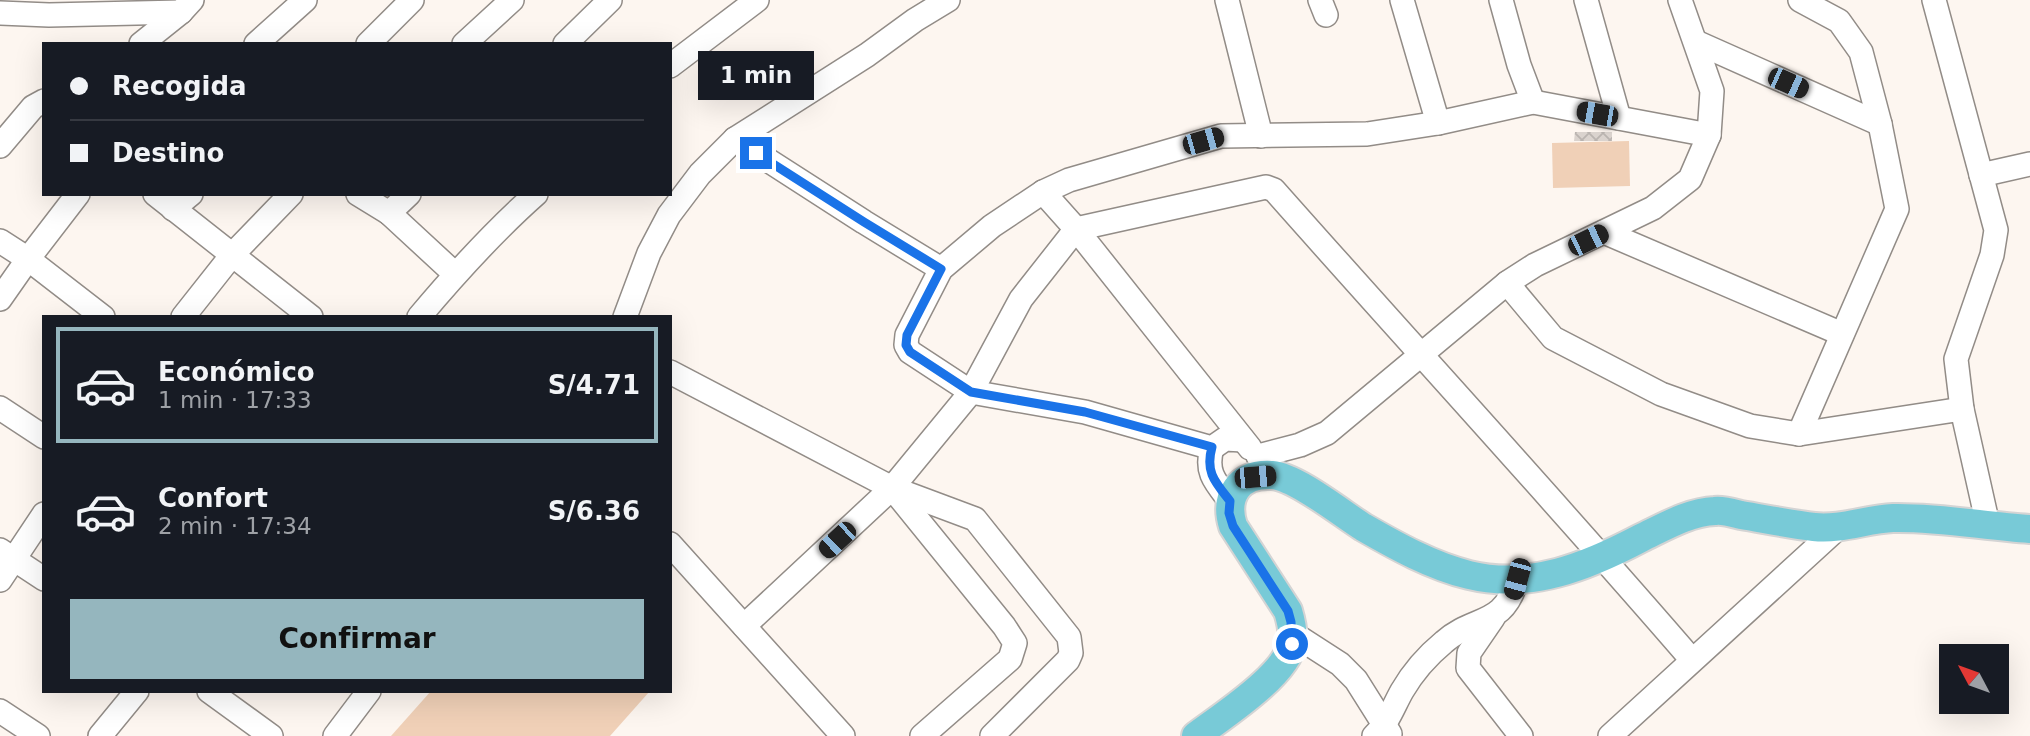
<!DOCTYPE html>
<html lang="es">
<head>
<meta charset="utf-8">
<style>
  body { margin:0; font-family:"DejaVu Sans",sans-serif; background:#242831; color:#f1f3f6; height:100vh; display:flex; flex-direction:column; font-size:26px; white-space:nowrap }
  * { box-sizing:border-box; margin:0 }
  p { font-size:23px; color:#9ea1a6 }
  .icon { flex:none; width:38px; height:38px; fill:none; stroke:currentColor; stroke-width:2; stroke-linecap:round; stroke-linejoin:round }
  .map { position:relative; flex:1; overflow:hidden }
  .sheet { position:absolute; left:42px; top:315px; width:630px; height:378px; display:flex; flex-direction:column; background:#171b24; border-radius:0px; box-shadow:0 7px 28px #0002 }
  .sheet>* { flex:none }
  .guide { position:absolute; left:42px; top:42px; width:630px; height:154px; border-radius:0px; box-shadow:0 7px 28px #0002; display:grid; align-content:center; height:154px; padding:0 28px; background:#171b24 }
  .needle { width:46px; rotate:311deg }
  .controls { position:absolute; left:1939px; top:644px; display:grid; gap:14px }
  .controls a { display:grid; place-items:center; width:70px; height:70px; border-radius:0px; background:#171b24; box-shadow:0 7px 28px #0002; font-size:35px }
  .end { position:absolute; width:32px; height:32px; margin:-16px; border:9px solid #1a73e8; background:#fff; box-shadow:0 0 0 4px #fff }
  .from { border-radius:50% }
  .bubble { position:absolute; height:49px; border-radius:0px; background:#171b24; box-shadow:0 7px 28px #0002; font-size:23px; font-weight:700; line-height:49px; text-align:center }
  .car { position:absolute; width:21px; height:42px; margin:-21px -10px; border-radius:9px; box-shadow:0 0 5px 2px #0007; background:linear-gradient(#222 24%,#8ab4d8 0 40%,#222 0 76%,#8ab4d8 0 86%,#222 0) }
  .guide b { display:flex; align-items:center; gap:24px; height:66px; font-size:26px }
  .guide b+b { border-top:2px solid #363941 }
  .guide i { width:18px; height:18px; background:#f1f3f6 }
  ul { padding:12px 0 0; list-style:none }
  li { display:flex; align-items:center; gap:21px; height:116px; margin:0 14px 10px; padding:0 14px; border:4px solid transparent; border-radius:0px }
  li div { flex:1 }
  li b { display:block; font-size:26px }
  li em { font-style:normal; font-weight:700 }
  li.current { border-color:#95b6be }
  li>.icon { width:63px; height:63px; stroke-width:1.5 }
  .cta { display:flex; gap:14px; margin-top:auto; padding:14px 28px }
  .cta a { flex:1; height:80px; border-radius:0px; background:#95b6be; color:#111; font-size:28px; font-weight:700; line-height:80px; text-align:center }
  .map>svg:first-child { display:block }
</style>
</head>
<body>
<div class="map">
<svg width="2030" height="736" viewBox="0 0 2030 736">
  <defs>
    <pattern id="building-cross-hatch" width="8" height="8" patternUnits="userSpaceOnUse" patternTransform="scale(1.75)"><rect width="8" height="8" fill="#dad3ce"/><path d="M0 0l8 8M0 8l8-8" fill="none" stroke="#bab4b0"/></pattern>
  </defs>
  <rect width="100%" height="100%" fill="#fdf6f0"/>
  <g fill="#f0d0b7">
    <path d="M1629 141 1630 186 1553 188 1552 143Z"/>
    <path d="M431 691H650L610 736H391Z"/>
  </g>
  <path fill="url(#building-cross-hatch)" d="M1575 132H1612V141H1574Z"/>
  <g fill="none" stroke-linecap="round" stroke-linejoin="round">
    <g stroke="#928c87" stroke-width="26">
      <g id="minor">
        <path d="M1227 0 1261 136"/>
        <path d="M1320 0 1326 15"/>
        <path d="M1402 0 1438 123"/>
        <path d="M1501 0 1519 65 1533 102"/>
        <path d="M1586 0 1619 118"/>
        <path d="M1934 0 1996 230 1992 255 1956 359 1962 409"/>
        <path d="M0 13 49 15 181 12"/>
        <path d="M1696 42 1880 124"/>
        <path d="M141 44 181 12 192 0"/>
        <path d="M256 44 305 0"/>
        <path d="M368 44 412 0"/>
        <path d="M464 44 512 0"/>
        <path d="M565 44 610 0"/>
        <path d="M670 66 757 0"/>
        <path d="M735 139 864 222 941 269"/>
        <path d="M0 146 33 107 44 101"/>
        <path d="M1981 175 2030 164"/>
        <path d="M1043 192 1076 229 1250 448"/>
        <path d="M155 194 311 317"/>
        <path d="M358 194 389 213 455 274"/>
        <path d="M173 209 191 194"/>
        <path d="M389 213 409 194"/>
        <path d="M1604 232 1842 334"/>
        <path d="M0 241 28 259 103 317"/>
        <path d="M1507 283 1553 338 1661 394 1750 426 1799 434 1962 409 1988 525"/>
        <path d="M0 299 28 259 78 194"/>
        <path d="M183 317 232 255 291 194"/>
        <path d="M419 317C456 273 493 232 536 194"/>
        <path d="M625 317 649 253 669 215 700 174 735 139 867 55 915 20 948 0"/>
        <path d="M670 372 892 488 1004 626 1015 643 1010 659 922 736"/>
        <path d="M0 408 44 437"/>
        <path d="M1799 434 1897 209 1880 124 1861 52 1839 21 1800 0"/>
        <path d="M1243 440 1225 439 1212 448 1085 412 971 392 910 352 906 345 907 335 941 269 992 226 1043 192 1069 180 1221 136 1367 134 1438 123 1533 102 1709 135"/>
        <path d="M1212 448C1205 472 1215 482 1230 501"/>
        <path d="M1258 456 1300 445 1327 433 1507 283 1535 265 1653 208 1690 179 1709 135 1712 91 1680 0"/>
        <path d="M892 488 975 519 1069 637 1071 653 1068 660 992 736"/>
        <path d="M670 544 843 736"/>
        <path d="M0 550 44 579"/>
        <path d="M0 580 44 514"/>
        <path d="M1493 618 1469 653 1468 668 1521 736"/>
        <path d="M744 626 892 488 971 392 1021 299 1076 229 1266 187 1274 190C1413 347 1555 501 1692 660"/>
        <path d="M1292 633 1340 664 1356 680 1390 734"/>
        <path d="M209 691 271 736"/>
        <path d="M0 711 38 736"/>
        <path d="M100 736 137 691"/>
        <path d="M335 736 369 691"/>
        <path d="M1374 736C1388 723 1393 707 1402 691 1413 672 1427 656 1444 642 1474 615 1504 628 1517 579"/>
        <path d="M1610 736 1840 526"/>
      </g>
    </g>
    <g stroke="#d4d4d4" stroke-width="32">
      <path id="major" d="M1196 736C1221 717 1287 675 1292 643 1294 633 1291 621 1288 611L1233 526C1224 497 1238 473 1272 475 1296 477 1341 513 1363 527 1396 546 1432 566 1469 575 1530 590 1588 566 1641 538 1664 527 1689 512 1715 511 1723 510 1733 513 1741 515 1765 519 1790 524 1814 527 1841 530 1867 519 1893 518 1939 517 1984 526 2030 529"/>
    </g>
    <use href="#minor" stroke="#fff" stroke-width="23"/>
    <use href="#major" stroke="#78cad7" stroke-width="28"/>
  </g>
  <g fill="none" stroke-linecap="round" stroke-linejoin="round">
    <path stroke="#1a73e8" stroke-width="9" d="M756 153 864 222 941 269 907 335 906 345 910 352 971 392 1085 412 1212 447C1205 472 1215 482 1230 501L1229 513 1233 526 1288 611 1291 622 1292 644"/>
  </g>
</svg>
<div class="controls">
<a><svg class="needle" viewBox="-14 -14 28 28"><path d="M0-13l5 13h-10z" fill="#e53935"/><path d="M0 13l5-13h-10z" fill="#9ea1a6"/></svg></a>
</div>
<i class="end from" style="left:1292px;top:644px"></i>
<i class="end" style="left:756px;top:153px"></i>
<div class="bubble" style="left:698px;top:51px;width:116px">1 min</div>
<i class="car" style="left:1788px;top:83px;rotate:114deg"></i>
<i class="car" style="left:1597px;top:114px;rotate:280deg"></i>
<i class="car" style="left:1203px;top:141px;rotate:74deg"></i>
<i class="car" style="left:1588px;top:240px;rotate:64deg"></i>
<i class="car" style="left:1255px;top:477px;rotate:85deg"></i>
<i class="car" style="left:837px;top:540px;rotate:227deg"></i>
<i class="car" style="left:1517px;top:579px;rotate:195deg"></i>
<div class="guide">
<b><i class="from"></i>Recogida</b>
<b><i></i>Destino</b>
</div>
<section class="sheet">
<ul>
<li class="current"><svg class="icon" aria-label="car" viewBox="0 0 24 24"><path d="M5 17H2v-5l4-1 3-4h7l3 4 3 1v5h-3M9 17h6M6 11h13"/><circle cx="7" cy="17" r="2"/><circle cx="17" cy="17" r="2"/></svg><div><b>Económico</b><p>1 min · 17:33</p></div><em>S/4.71</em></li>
<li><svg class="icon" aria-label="car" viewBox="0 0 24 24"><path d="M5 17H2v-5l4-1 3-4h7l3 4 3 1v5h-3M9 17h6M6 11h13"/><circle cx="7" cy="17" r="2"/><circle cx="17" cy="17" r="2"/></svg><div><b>Confort</b><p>2 min · 17:34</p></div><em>S/6.36</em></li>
</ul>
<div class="cta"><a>Confirmar</a></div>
</section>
</div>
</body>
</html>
